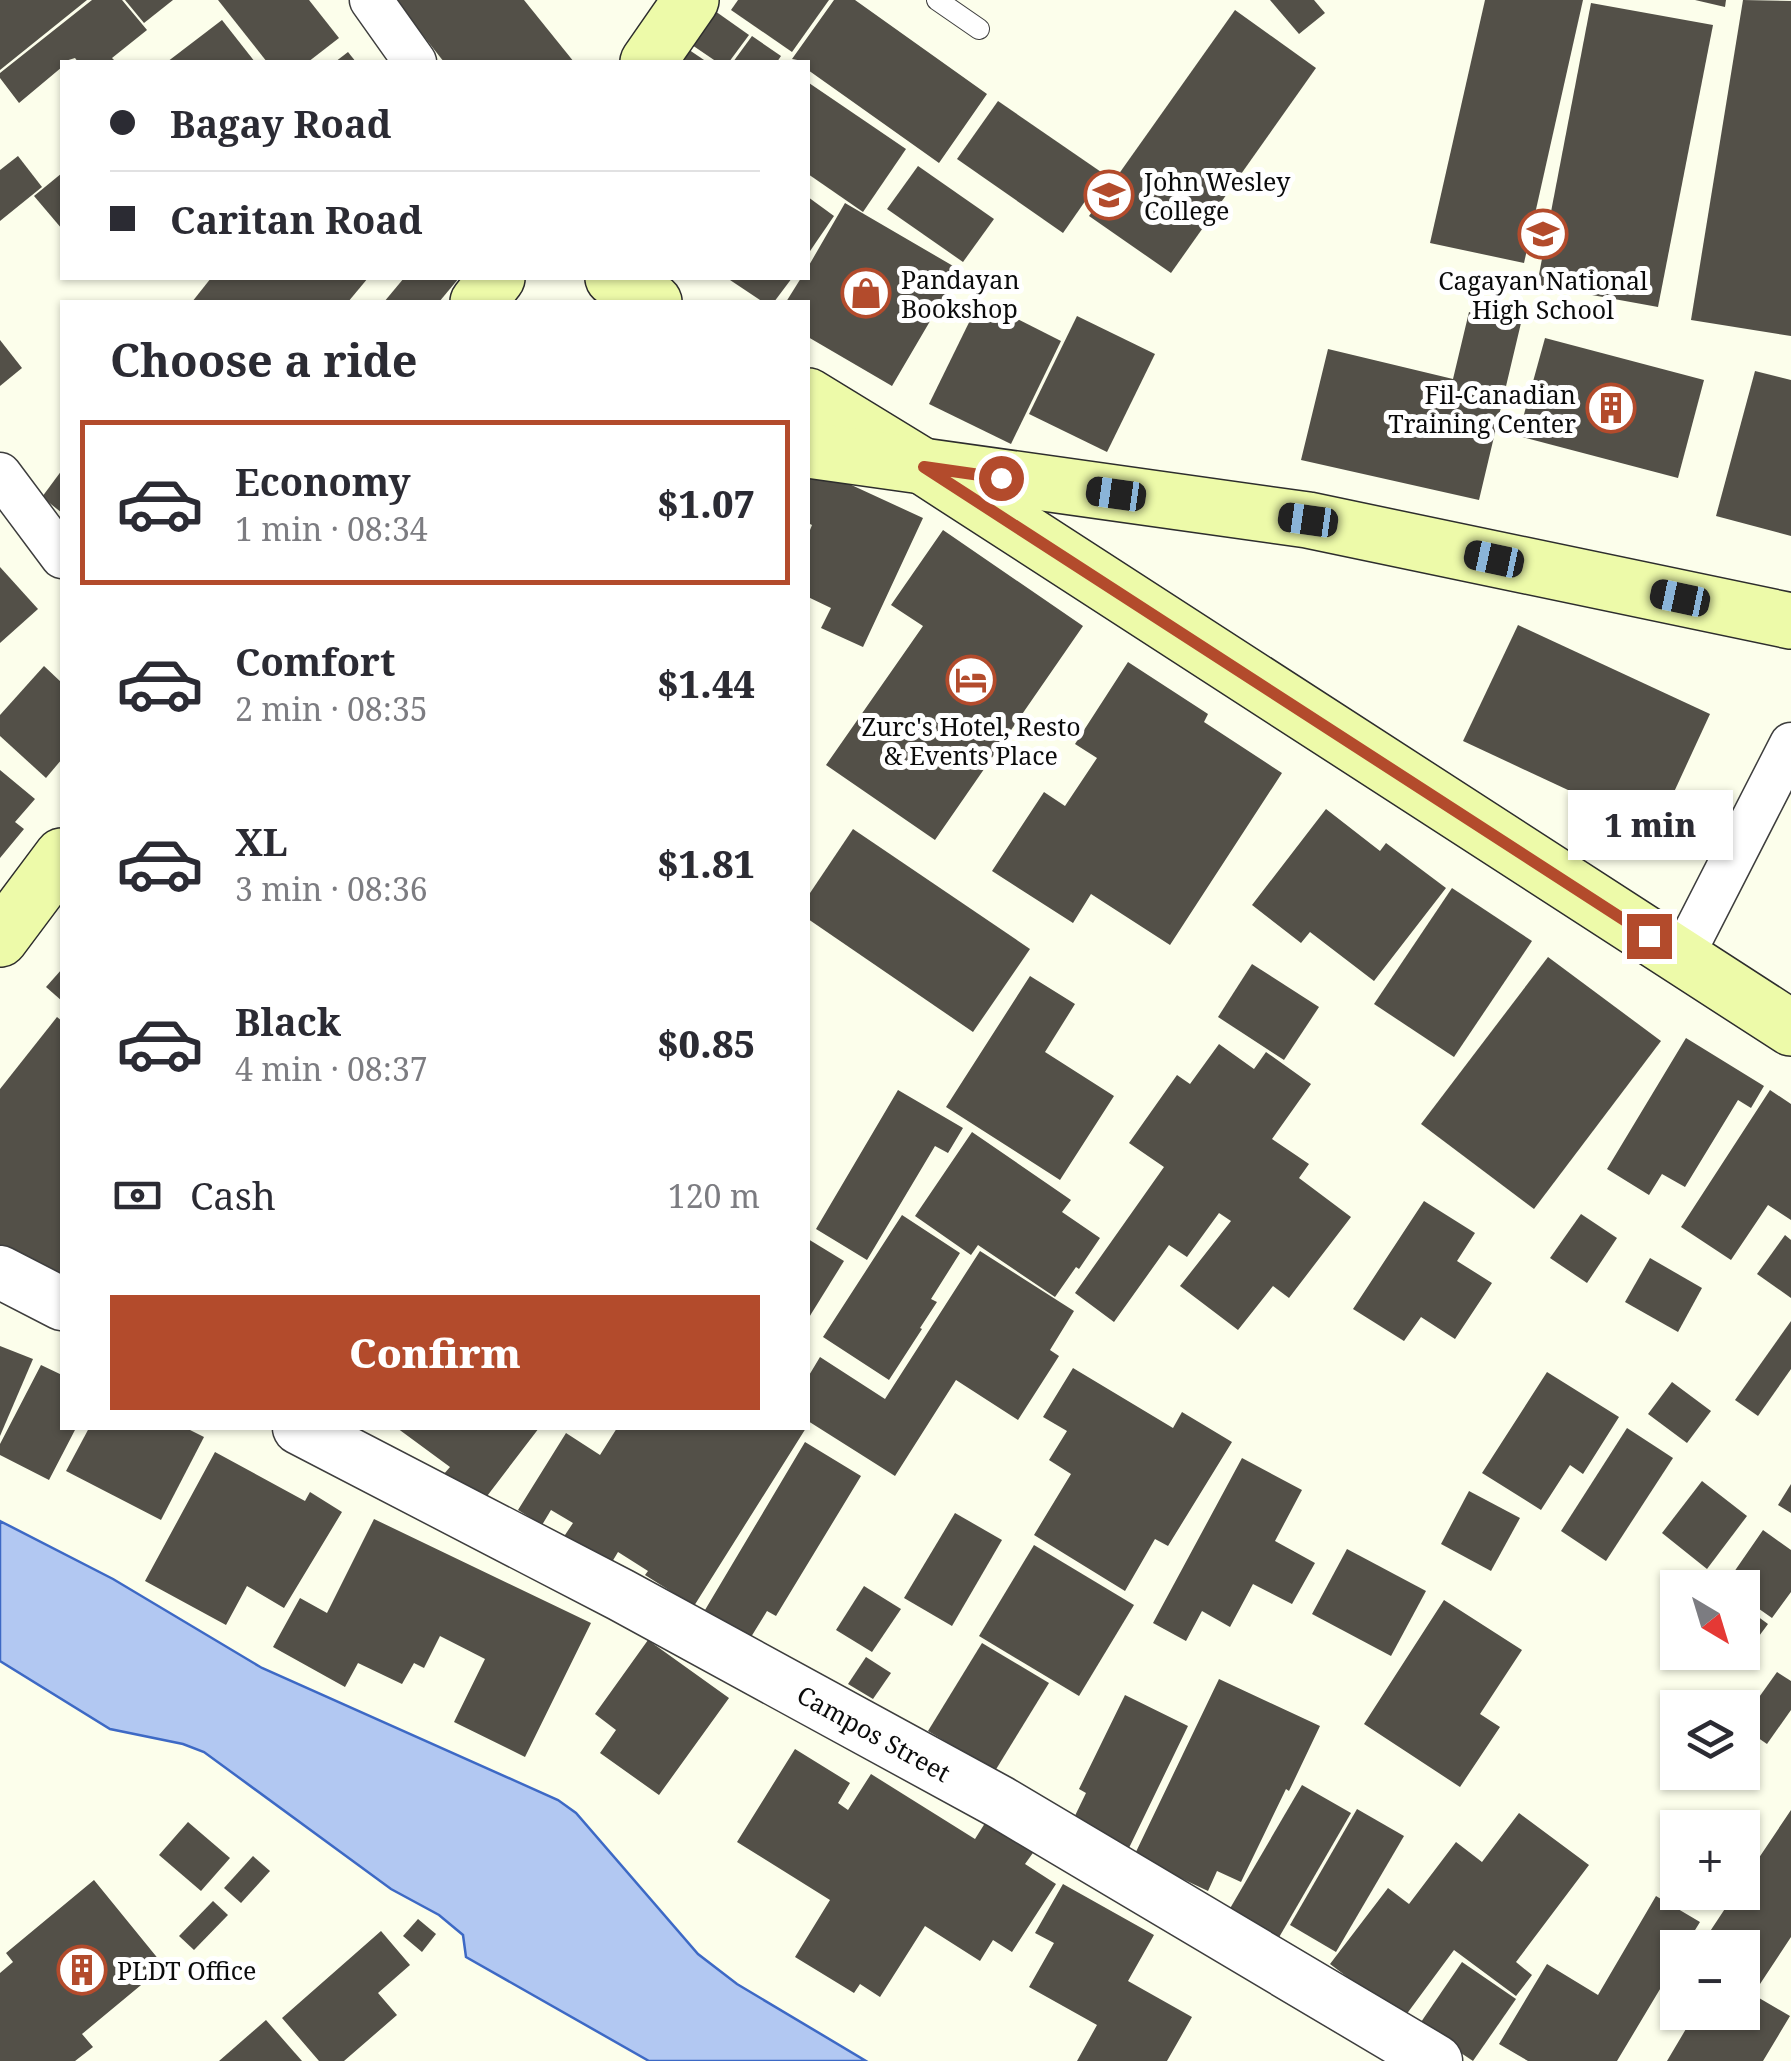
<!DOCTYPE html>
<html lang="en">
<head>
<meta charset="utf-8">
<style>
  body { margin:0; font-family:"Noto Serif",serif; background:#f7f7f7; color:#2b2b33; height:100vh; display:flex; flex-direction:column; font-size:38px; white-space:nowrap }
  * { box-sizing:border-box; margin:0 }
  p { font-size:32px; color:#7c7c81 }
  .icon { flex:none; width:55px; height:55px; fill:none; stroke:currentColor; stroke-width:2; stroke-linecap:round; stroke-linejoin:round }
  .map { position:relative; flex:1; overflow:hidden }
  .details { position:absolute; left:60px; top:300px; width:750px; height:1130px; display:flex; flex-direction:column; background:#fff; border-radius:0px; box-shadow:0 2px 8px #0004 }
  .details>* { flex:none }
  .banner { position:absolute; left:60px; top:60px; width:750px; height:220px; border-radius:0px; box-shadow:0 2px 8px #0004; display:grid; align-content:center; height:220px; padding:0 50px; background:#fff }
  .needle { width:65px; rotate:142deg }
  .fabs { position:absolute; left:1660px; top:1570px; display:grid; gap:20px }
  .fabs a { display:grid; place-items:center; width:100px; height:100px; border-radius:0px; background:#fff; box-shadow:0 2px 8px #0004; font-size:50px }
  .end { position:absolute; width:45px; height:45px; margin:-22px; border:12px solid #b34b2c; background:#fff; box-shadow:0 0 0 5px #fff }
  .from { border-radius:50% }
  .bubble { position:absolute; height:70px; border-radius:0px; background:#fff; box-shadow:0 2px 8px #0004; font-size:32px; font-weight:800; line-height:70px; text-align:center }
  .car { position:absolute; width:30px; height:60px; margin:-30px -15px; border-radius:12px; box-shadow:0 0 8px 2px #0007; background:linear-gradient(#222 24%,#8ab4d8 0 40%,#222 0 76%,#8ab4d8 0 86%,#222 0) }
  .banner b { display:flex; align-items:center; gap:35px; height:95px; font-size:38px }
  .banner b+b { border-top:2px solid #e1e1e2 }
  .banner i { width:25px; height:25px; background:#2b2b33 }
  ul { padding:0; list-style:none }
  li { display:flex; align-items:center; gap:30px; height:165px; margin:0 20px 15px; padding:0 30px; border:5px solid transparent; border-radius:0px }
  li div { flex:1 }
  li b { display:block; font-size:38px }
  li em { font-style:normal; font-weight:800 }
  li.on { border-color:#b34b2c }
  li>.icon { width:90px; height:90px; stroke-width:1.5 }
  h2 { padding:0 50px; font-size:45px; line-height:120px }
  .pay { display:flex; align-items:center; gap:25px; height:110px; padding:0 50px; font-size:38px }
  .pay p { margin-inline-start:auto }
  .action { display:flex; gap:20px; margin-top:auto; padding:20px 50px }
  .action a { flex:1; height:115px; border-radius:0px; background:#b34b2c; color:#fff; font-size:40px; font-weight:800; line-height:115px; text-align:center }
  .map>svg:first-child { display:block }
</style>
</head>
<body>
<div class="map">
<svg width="1791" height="2061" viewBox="0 0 1791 2061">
  <rect width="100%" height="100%" fill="#fcfeeb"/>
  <path fill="#b2c8f2" stroke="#3d69c5" stroke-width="2.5" d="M0 1521 113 1579 262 1668 558 1800 576 1813 698 1954 737 1984 866 2061H649L466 1957 463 1935 439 1915 391 1889 204 1752 183 1744 110 1729 0 1661Z"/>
  <g fill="#535048">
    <path d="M0 0H87L0 70Z"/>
    <path d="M92 0H122L147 30 112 58 116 62H78L75 58 62 62V67L19 103 0 78V73Z"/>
    <path d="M125 0H173L144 23Z"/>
    <path d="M218 0H309L339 38 308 62H267Z"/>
    <path d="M395 0H524L574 62H444Z"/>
    <path d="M738 0H829L792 52 731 10Z"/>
    <path d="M834 0H855L987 94 939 163 808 70V62L792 59Z"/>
    <path d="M1270 0H1314L1325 13 1299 34Z"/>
    <path d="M1485 0H1583L1524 263 1430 243Z"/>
    <path d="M1695 0H1726L1725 7Z"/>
    <path d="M1743 0 1791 1V336L1691 320Z"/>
    <path d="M1591 3 1713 25 1658 307 1537 285Z"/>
    <path d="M1235 10 1316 68 1171 273 1089 216Z"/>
    <path d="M715 11 749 35 729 62H717L692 45Z"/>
    <path d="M222 20 255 62H167Z"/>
    <path d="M752 36 781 56 777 62H733Z"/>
    <path d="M673 39 707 62H657Z"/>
    <path d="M348 52 356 62H335Z"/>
    <path d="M809 83 906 149 863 212 808 174Z"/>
    <path d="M998 101 1104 174 1063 233 957 159Z"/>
    <path d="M18 156 42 187 0 221V170Z"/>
    <path d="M918 166 994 219 963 262 887 209Z"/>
    <path d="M62 173V229L34 196Z"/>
    <path d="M808 197 834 216 808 254Z"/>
    <path d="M845 203 960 270 892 386 808 337V302H786L801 278H808V267Z"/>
    <path d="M211 278H368L348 302H192Z"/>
    <path d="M404 278H459L439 302H384Z"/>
    <path d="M727 278H792L774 302H763Z"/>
    <path d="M980 300 1061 341 1011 444 929 404Z"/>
    <path d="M1469 312 1521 323 1479 500 1301 460 1328 349 1453 379Z"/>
    <path d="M1077 316 1155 354 1107 452 1029 414Z"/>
    <path d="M1545 338 1704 380 1678 478 1518 436Z"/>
    <path d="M0 340 22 368 0 386Z"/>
    <path d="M1755 371 1791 380V536L1716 516Z"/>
    <path d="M808 465 923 518 863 647 821 628 831 608 808 597V535L812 525 808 523Z"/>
    <path d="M62 470V513L42 497Z"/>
    <path d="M943 530 1083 626 935 840 826 765 923 626 891 605Z"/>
    <path d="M0 567 38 609 0 643Z"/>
    <path d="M1518 625 1710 714 1656 831 1463 741Z"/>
    <path d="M1128 662 1208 714 1204 722 1282 773 1170 945 1091 894 1073 923 992 871 1044 792 1065 806 1097 758 1075 744Z"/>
    <path d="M44 666 62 683V759L46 778 0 736V715Z"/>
    <path d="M0 770 35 799 15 822 24 829 0 858Z"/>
    <path d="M1326 809 1380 851 1386 843 1446 888 1374 981 1310 932 1301 943 1252 905Z"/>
    <path d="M853 829 1030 949 973 1032 808 919V896Z"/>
    <path d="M1452 888 1532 941 1454 1057 1374 1004Z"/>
    <path d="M1548 957 1661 1041 1534 1209 1421 1124Z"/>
    <path d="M1252 964 1319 1007 1284 1060 1218 1017Z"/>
    <path d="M62 969V1001L46 987Z"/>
    <path d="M1030 976 1075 1004 1045 1052 1114 1096 1060 1180 946 1107Z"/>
    <path d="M57 1017 62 1021V1288L0 1251V1089Z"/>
    <path d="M1686 1038 1764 1086 1751 1108 1738 1100 1685 1187 1662 1174 1649 1195 1607 1169Z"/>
    <path d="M1219 1044 1254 1069 1266 1052 1311 1084 1272 1139 1309 1164 1299 1178 1351 1217 1289 1298 1273 1286 1238 1330 1180 1286 1231 1221 1219 1213 1187 1257 1169 1245 1114 1322 1075 1293 1164 1167 1129 1143 1177 1075 1190 1084Z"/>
    <path d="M898 1090 963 1128 948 1153 935 1146 867 1260 816 1229Z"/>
    <path d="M1770 1090 1791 1104V1220L1768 1205 1731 1260 1681 1227Z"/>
    <path d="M972 1132 1071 1200 1062 1212 1100 1238 1079 1269 1076 1267 1055 1297 978 1245 971 1255 915 1216Z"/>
    <path d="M1424 1201 1475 1233 1457 1261 1492 1283 1455 1339 1421 1317 1404 1341 1353 1309Z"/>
    <path d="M1581 1214 1617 1238 1587 1283 1550 1258Z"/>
    <path d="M902 1215 960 1253 931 1299 937 1302 920 1328 922 1329 889 1380 823 1337Z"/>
    <path d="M1785 1235 1791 1240V1298L1757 1274Z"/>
    <path d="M808 1239 844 1261 808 1319Z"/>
    <path d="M980 1251 1074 1311 1050 1350 1059 1356 1018 1420 956 1380 895 1476 808 1421V1377L820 1357 885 1399Z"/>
    <path d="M1650 1258 1702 1288 1678 1332 1625 1302Z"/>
    <path d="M1791 1321V1369L1758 1416 1735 1400Z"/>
    <path d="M0 1346 33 1359 0 1436Z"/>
    <path d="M41 1365 62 1375V1428H76L49 1480 0 1455V1444Z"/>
    <path d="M1073 1368 1173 1428 1182 1412 1232 1442 1168 1546 1155 1539 1125 1591 1034 1535 1071 1474 1049 1460 1067 1431 1043 1417Z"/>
    <path d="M1547 1372 1619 1417 1583 1474 1570 1465 1541 1510 1482 1473Z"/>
    <path d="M1672 1382 1711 1411 1687 1443 1648 1414Z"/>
    <path d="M89 1428H186L204 1437 161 1520 66 1471Z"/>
    <path d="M397 1428H539L481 1504 443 1475 450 1467Z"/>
    <path d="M617 1428H806L694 1606 645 1575 648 1571 618 1552 609 1567 563 1538 573 1523 551 1510 542 1525 518 1510 566 1433 600 1455Z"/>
    <path d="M1627 1428 1673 1458 1606 1561 1561 1531Z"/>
    <path d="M805 1442 861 1476 776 1616 767 1611 751 1637 705 1610Z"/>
    <path d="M215 1452 305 1501 310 1492 342 1512 284 1608 247 1586 226 1625 145 1581Z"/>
    <path d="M1242 1458 1302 1490 1275 1541 1315 1563 1292 1604 1253 1584 1230 1627 1202 1611 1186 1641 1153 1623Z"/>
    <path d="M1702 1481 1747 1516 1707 1569 1662 1533Z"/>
    <path d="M1791 1484V1513L1778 1505Z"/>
    <path d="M1469 1491 1520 1518 1491 1571 1441 1544Z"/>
    <path d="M955 1513 1002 1540 952 1626 904 1598Z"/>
    <path d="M374 1519 591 1623 525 1757 454 1722 485 1659 440 1636 424 1668 414 1663 402 1684 358 1663 345 1687 273 1647 300 1598 327 1613Z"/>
    <path d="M1763 1530 1791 1550V1592L1772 1618 1742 1597V1588L1725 1585Z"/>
    <path d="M1034 1545 1134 1605 1079 1696 979 1636Z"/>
    <path d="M1347 1549 1426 1591 1391 1656 1312 1614Z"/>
    <path d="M864 1586 901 1609 872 1652 836 1630Z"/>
    <path d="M1444 1600 1522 1650 1480 1714 1500 1727 1460 1787 1364 1724Z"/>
    <path d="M1742 1605 1768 1624 1739 1663 1725 1652H1742Z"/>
    <path d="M648 1640 729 1698 659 1795 600 1753 616 1730 595 1714Z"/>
    <path d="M982 1643 1049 1683 995 1771 928 1731Z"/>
    <path d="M866 1657 891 1673 873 1699 848 1684Z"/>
    <path d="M1777 1672 1791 1681V1710L1767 1744 1742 1727V1721Z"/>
    <path d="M1219 1679 1320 1726 1289 1791 1286 1789 1241 1882 1217 1871 1208 1891 1134 1856Z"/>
    <path d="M1125 1695 1188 1726 1128 1850 1071 1824 1086 1793 1079 1789Z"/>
    <path d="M795 1749 850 1783 838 1803 848 1810 871 1774 975 1839 987 1820 1035 1850 1025 1864 1056 1884 1012 1952 993 1940 980 1961 925 1926 880 1997 860 1984 854 1993 795 1957 830 1900 737 1842Z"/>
    <path d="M1302 1785 1351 1813 1274 1946 1225 1917Z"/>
    <path d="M1357 1809 1404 1836 1336 1952 1290 1925Z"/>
    <path d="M1791 1810V1937L1760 1984 1742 1973V1948L1701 1945 1736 1892H1742V1883Z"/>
    <path d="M1519 1813 1589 1865 1516 1962 1532 1975 1516 1996 1454 1950 1403 2019 1330 1964 1388 1888 1409 1904 1456 1842 1482 1862Z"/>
    <path d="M188 1822 230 1858 201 1891 159 1855Z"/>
    <path d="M253 1856 270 1871 241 1903 224 1888Z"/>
    <path d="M94 1880 164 1966 82 2034 93 2047 75 2061H0V1973L13 1962 6 1953Z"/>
    <path d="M1063 1884 1154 1935 1128 1981 1192 2017 1167 2061H1077L1097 2025 1029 1987 1054 1943 1035 1933Z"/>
    <path d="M1656 1896 1700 1922 1684 1948H1678V1959L1617 2061H1528L1499 2044 1547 1964 1598 1995Z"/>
    <path d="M213 1901 228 1915 194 1950 179 1936Z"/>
    <path d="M418 1919 436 1934 422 1952 403 1936Z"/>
    <path d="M381 1931 410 1965 378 1993 397 2015 344 2061H319L282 2018Z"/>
    <path d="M1462 1962 1516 1999 1473 2061 1419 2025Z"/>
    <path d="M1742 1988 1790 2016 1763 2061H1667L1696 2012H1742Z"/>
    <path d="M266 2020 302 2061H219Z"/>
  </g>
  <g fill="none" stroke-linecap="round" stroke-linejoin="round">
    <g stroke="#3e3e3e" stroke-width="22">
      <path id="service" d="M937 0 979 29"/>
    </g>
    <g stroke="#3e3e3e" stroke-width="45">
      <g id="minor">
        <path d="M371 0 415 62"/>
        <path d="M0 474 62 557"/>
        <path d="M1682 957 1791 744"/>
      </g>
    </g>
    <g stroke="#3e3e3e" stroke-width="55">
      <g id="tertiary">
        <path d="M0 1272 62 1304"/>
        <path d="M299 1428 621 1595 1000 1802 1436 2061"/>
      </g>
    </g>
    <g stroke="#2d2d2d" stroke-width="58">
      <g id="secondary">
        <path d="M648 62 691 0"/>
        <path d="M613 278 654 302"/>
        <path d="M478 302 497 278"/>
        <path d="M808 396 924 467 1791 1028"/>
        <path d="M808 450 1308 520 1791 621"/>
        <path d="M0 939 62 856"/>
      </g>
    </g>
    <use href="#service" stroke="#fff" stroke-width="20"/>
    <use href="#minor" stroke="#fff" stroke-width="42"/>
    <use href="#tertiary" stroke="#fff" stroke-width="52"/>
    <use href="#secondary" stroke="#edfaa9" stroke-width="55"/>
  </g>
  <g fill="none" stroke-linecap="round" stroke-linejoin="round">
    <path stroke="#b34b2c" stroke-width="12" d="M1001 478 924 467 1649 936"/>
  </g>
  <defs>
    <g id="university-ring" transform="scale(2.5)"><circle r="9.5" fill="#fff" stroke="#b34b2c" stroke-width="1.5"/><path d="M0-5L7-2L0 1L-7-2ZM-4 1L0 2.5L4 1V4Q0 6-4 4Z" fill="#b34b2c"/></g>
    <g id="school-ring" transform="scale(2.5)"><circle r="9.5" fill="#fff" stroke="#b34b2c" stroke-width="1.5"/><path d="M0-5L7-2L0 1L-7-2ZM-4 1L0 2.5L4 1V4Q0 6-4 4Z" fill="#b34b2c"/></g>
    <g id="shop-ring" transform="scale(2.5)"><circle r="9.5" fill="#fff" stroke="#b34b2c" stroke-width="1.5"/><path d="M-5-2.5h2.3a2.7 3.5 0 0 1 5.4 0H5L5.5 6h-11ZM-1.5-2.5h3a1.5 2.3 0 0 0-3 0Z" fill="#b34b2c"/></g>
    <g id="building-ring" transform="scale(2.5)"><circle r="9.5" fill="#fff" stroke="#b34b2c" stroke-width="1.5"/><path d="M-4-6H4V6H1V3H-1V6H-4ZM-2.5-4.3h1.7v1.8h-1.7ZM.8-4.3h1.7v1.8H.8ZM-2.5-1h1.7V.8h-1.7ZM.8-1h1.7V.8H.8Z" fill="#b34b2c"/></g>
    <g id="hotel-ring" transform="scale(2.5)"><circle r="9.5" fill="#fff" stroke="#b34b2c" stroke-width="1.5"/><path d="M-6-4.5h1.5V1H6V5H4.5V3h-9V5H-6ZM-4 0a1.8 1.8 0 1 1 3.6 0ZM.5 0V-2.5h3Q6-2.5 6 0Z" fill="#b34b2c"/></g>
  </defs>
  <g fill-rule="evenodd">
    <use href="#university-ring" x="1109" y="195"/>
    <use href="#school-ring" x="1543" y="234"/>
    <use href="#shop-ring" x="866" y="293"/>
    <use href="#building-ring" x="1611" y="408"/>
    <use href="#hotel-ring" x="971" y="680"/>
    <use href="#building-ring" x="82" y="1970"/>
  </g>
  <g text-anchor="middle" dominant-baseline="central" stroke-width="10" stroke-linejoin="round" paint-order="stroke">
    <g font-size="25" fill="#0b0b0b" stroke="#fff" text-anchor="start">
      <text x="1144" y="181">John Wesley<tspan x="1144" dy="29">College</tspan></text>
      <text x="901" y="279">Pandayan<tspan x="901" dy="29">Bookshop</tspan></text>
      <text x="1543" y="280" text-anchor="middle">Cagayan National<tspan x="1543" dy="29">High School</tspan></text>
      <text x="1576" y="394" text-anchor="end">Fil-Canadian<tspan x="1576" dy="29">Training Center</tspan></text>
      <text x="971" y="726" text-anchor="middle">Zurc's Hotel, Resto<tspan x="971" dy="29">&amp; Events Place</tspan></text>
      <text x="117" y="1970">PLDT Office</text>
    </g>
    <g font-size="25" fill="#0b0b0b" stroke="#fff">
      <text transform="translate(874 1733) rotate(29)">Campos Street</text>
    </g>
  </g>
</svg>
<div class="fabs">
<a><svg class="needle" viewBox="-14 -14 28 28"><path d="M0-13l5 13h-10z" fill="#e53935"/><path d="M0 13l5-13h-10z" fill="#7c7c81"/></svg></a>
<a><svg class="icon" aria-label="layers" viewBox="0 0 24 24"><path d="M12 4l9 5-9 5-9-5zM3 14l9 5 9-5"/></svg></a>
<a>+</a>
<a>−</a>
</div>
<i class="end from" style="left:1001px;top:478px"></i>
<i class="end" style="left:1649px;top:936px"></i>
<div class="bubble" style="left:1568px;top:790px;width:165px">1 min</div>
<i class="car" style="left:1116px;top:494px;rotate:278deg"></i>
<i class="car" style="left:1308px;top:520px;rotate:278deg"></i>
<i class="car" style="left:1494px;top:559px;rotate:282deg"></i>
<i class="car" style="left:1680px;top:598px;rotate:282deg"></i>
<div class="banner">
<b><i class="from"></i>Bagay Road</b>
<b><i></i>Caritan Road</b>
</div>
<section class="details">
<h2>Choose a ride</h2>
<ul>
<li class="on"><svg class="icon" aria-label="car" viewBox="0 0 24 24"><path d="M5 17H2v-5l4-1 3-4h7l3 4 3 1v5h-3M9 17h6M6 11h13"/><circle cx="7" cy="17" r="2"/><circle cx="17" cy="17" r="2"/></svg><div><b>Economy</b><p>1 min · 08:34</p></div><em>$1.07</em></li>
<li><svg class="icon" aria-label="car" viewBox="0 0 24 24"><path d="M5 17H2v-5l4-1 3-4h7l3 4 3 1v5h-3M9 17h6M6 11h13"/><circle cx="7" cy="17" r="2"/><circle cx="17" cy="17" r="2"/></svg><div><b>Comfort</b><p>2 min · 08:35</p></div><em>$1.44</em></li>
<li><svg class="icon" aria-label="car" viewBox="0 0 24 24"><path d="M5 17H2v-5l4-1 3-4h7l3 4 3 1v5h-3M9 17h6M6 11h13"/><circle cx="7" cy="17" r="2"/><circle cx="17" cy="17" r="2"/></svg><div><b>XL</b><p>3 min · 08:36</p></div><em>$1.81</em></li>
<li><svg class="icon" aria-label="car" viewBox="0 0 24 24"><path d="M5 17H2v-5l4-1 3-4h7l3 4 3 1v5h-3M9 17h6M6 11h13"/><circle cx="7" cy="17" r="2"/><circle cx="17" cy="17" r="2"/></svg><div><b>Black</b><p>4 min · 08:37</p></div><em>$0.85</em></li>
</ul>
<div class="pay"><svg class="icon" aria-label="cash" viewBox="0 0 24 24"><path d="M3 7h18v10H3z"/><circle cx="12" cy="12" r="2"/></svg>Cash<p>120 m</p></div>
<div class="action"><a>Confirm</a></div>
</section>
</div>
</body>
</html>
